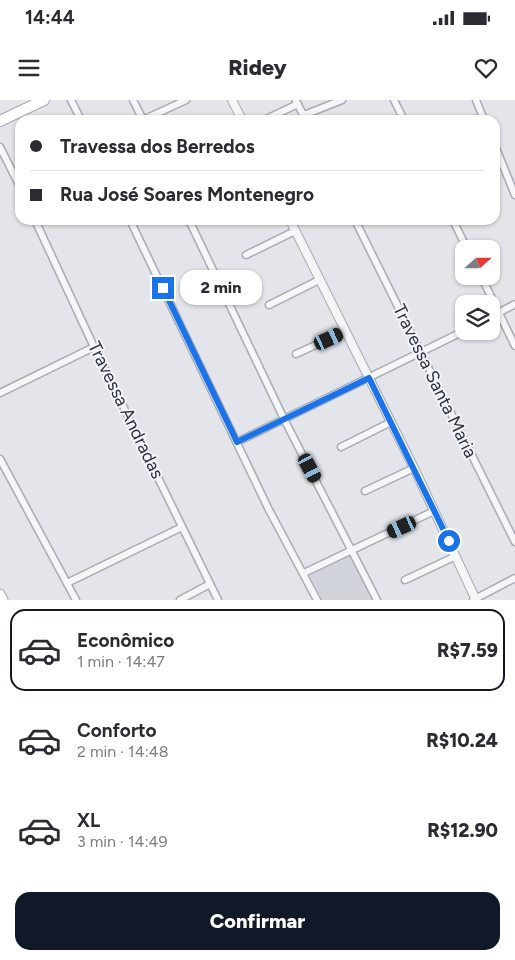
<!DOCTYPE html>
<html lang="pt">
<head>
<meta charset="utf-8">
<style>
  body { margin:0; font-family:Figtree,sans-serif; background:#f2f2f3; color:#2b2b33; height:100vh; display:flex; flex-direction:column; font-size:19px; white-space:nowrap }
  * { box-sizing:border-box; margin:0 }
  p { font-size:16px; color:#7c7c81 }
  .icon { flex:none; width:28px; height:28px; fill:none; stroke:currentColor; stroke-width:2; stroke-linecap:round; stroke-linejoin:round }
  .map { position:relative; height:500px; overflow:hidden }
  .side { display:flex; flex-direction:column; background:#fff; flex:1 }
  .side>* { flex:none }
  .banner { position:absolute; left:15px; top:15px; width:485px; height:110px; border-radius:15px; box-shadow:0 1px 4px #0004; display:grid; align-content:center; height:110px; padding:0 15px; background:#fff }
  .needle { width:32px; rotate:69deg }
  .buttons { position:absolute; left:455px; top:140px; display:grid; gap:10px }
  .buttons a { display:grid; place-items:center; width:45px; height:45px; border-radius:10px; background:#fff; box-shadow:0 1px 4px #0004; font-size:25px }
  .end { position:absolute; width:22px; height:22px; margin:-11px; border:6px solid #1a73e8; background:#fff; box-shadow:0 0 0 2px #fff }
  .from { border-radius:50% }
  .bubble { position:absolute; height:35px; border-radius:15px; background:#fff; box-shadow:0 1px 4px #0004; font-size:16px; font-weight:800; line-height:35px; text-align:center }
  .car { position:absolute; width:15px; height:30px; margin:-15px -8px; border-radius:6px; box-shadow:0 0 4px 1px #0007; background:linear-gradient(#222 24%,#8ab4d8 0 40%,#222 0 76%,#8ab4d8 0 86%,#222 0) }
  .banner b { display:flex; align-items:center; gap:18px; height:48px; font-size:19px }
  .banner b+b { border-top:1px solid #e1e1e2 }
  .banner i { width:12px; height:12px; background:#2b2b33 }
  ul { padding:9px 0 0; list-style:none }
  li { display:flex; align-items:center; gap:15px; height:82px; margin:0 10px 8px; padding:0 5px; border:2px solid transparent; border-radius:15px }
  li div { flex:1 }
  li b { display:block; font-size:19px }
  li em { font-style:normal; font-weight:800 }
  li.active { border-color:#111827 }
  li>.icon { width:45px; height:45px; stroke-width:1.5 }
  .action { display:flex; gap:10px; margin-top:auto; padding:10px 15px }
  .action a { flex:1; height:58px; border-radius:15px; background:#111827; color:#fff; font-size:20px; font-weight:800; line-height:58px; text-align:center }
  .status { display:flex; justify-content:space-between; align-items:center; height:35px; padding:0 25px; background:#fff; direction:ltr }
  .status svg { height:14px; fill:currentColor }
  header { display:flex; justify-content:space-between; align-items:center; height:65px; padding:0 15px; background:#fff; font-size:22px; font-weight:800 }
  .map>svg:first-child { display:block }
</style>
</head>
<body>
<div class="status"><b>14:44</b><svg viewBox="0 0 49 12"><path d="M0 12V9h3v3zM5 12V6h3v6zM10 12V3h3v9zM15 12V0h3v12zM26 1h20v11H26zM47 4h2v5h-2z"/></svg></div>
<header><svg class="icon" aria-label="menu" viewBox="0 0 24 24"><path d="M4 6h16M4 12h16M4 18h16"/></svg>Ridey<svg class="icon" aria-label="heart" viewBox="0 0 24 24"><path d="M12 20l-8-8c-3-5 5-10 8-4 3-6 11-1 8 4z"/></svg></header>
<div class="map">
<svg width="515" height="500" viewBox="0 0 515 500">
  <rect width="100%" height="100%" fill="#e3e5ea"/>
  <path fill="#d1d4db" d="M350 455 372 500H322L309 474Z"/>
  <g fill="none" stroke-linecap="round" stroke-linejoin="round">
    <g stroke="#a8abb4" stroke-width="9">
      <g id="minor">
        <path d="M71 0 81 20"/>
        <path d="M133 0 143 20"/>
        <path d="M394 0 404 20"/>
        <path d="M476 0 484 20"/>
        <path d="M296 1 306 20"/>
        <path d="M304 15 342 0"/>
        <path d="M143 20 186 0"/>
        <path d="M264 20 298 4"/>
        <path d="M495 46 515 95"/>
        <path d="M0 47 20 87"/>
        <path d="M35 120 94 247 218 500"/>
        <path d="M130 120 268 408 317 500"/>
        <path d="M189 120 284 319 377 500"/>
        <path d="M355 120 515 442"/>
        <path d="M453 120 467 149"/>
        <path d="M246 155 295 131"/>
        <path d="M481 176 515 246"/>
        <path d="M269 205 319 180"/>
        <path d="M491 217 515 204"/>
        <path d="M296 254 346 231"/>
        <path d="M0 293 94 247"/>
        <path d="M237 342 464 231"/>
        <path d="M341 347 391 322"/>
        <path d="M0 359 76 500"/>
        <path d="M365 391 414 368"/>
        <path d="M304 473 434 411"/>
        <path d="M405 480 456 456"/>
        <path d="M67 483 182 427"/>
        <path d="M180 500 210 484"/>
        <path d="M473 500 515 478"/>
      </g>
    </g>
    <g stroke="#a8abb4" stroke-width="10">
      <g id="tertiary">
        <path d="M232 0 242 20"/>
        <path d="M290 120 414 368 476 500"/>
      </g>
    </g>
    <g stroke="#a8abb4" stroke-width="11">
      <path id="secondary" d="M0 494 3 500"/>
    </g>
    <g stroke="#a3a8b4" stroke-width="12">
      <path id="primary" d="M0 21 44 0"/>
    </g>
    <use href="#minor" stroke="#f5f6f8" stroke-width="6"/>
    <use href="#tertiary" stroke="#f5f6f8" stroke-width="8"/>
    <use href="#secondary" stroke="#fff" stroke-width="9"/>
    <use href="#primary" stroke="#fff" stroke-width="10"/>
  </g>
  <g fill="none" stroke-linecap="round" stroke-linejoin="round">
    <path stroke="#1a73e8" stroke-width="6" d="M163 188 237 342 369 278 449 441"/>
  </g>
  <g text-anchor="middle" dominant-baseline="central" stroke-width="4" stroke-linejoin="round" paint-order="stroke">
    <g font-size="18" fill="#2c3140" stroke="#f2f4f7">
      <text transform="translate(435 281) rotate(64)">Travessa Santa Maria</text>
      <text transform="translate(126 310) rotate(64)">Travessa Andradas</text>
    </g>
  </g>
</svg>
<div class="buttons">
<a><svg class="needle" viewBox="-14 -14 28 28"><path d="M0-13l5 13h-10z" fill="#e53935"/><path d="M0 13l5-13h-10z" fill="#7c7c81"/></svg></a>
<a><svg class="icon" aria-label="layers" viewBox="0 0 24 24"><path d="M12 4l9 5-9 5-9-5zM3 14l9 5 9-5"/></svg></a>
</div>
<i class="end from" style="left:449px;top:441px"></i>
<i class="end" style="left:163px;top:188px"></i>
<div class="bubble" style="left:180px;top:170px;width:82px">2 min</div>
<i class="car" style="left:329px;top:239px;rotate:65deg"></i>
<i class="car" style="left:310px;top:368px;rotate:152deg"></i>
<i class="car" style="left:402px;top:427px;rotate:245deg"></i>
<div class="banner">
<b><i class="from"></i>Travessa dos Berredos</b>
<b><i></i>Rua José Soares Montenegro</b>
</div>
</div>
<section class="side">
<ul>
<li class="active"><svg class="icon" aria-label="car" viewBox="0 0 24 24"><path d="M5 17H2v-5l4-1 3-4h7l3 4 3 1v5h-3M9 17h6M6 11h13"/><circle cx="7" cy="17" r="2"/><circle cx="17" cy="17" r="2"/></svg><div><b>Econômico</b><p>1 min · 14:47</p></div><em>R$7.59</em></li>
<li><svg class="icon" aria-label="car" viewBox="0 0 24 24"><path d="M5 17H2v-5l4-1 3-4h7l3 4 3 1v5h-3M9 17h6M6 11h13"/><circle cx="7" cy="17" r="2"/><circle cx="17" cy="17" r="2"/></svg><div><b>Conforto</b><p>2 min · 14:48</p></div><em>R$10.24</em></li>
<li><svg class="icon" aria-label="car" viewBox="0 0 24 24"><path d="M5 17H2v-5l4-1 3-4h7l3 4 3 1v5h-3M9 17h6M6 11h13"/><circle cx="7" cy="17" r="2"/><circle cx="17" cy="17" r="2"/></svg><div><b>XL</b><p>3 min · 14:49</p></div><em>R$12.90</em></li>
</ul>
<div class="action"><a>Confirmar</a></div>
</section>
</body>
</html>
